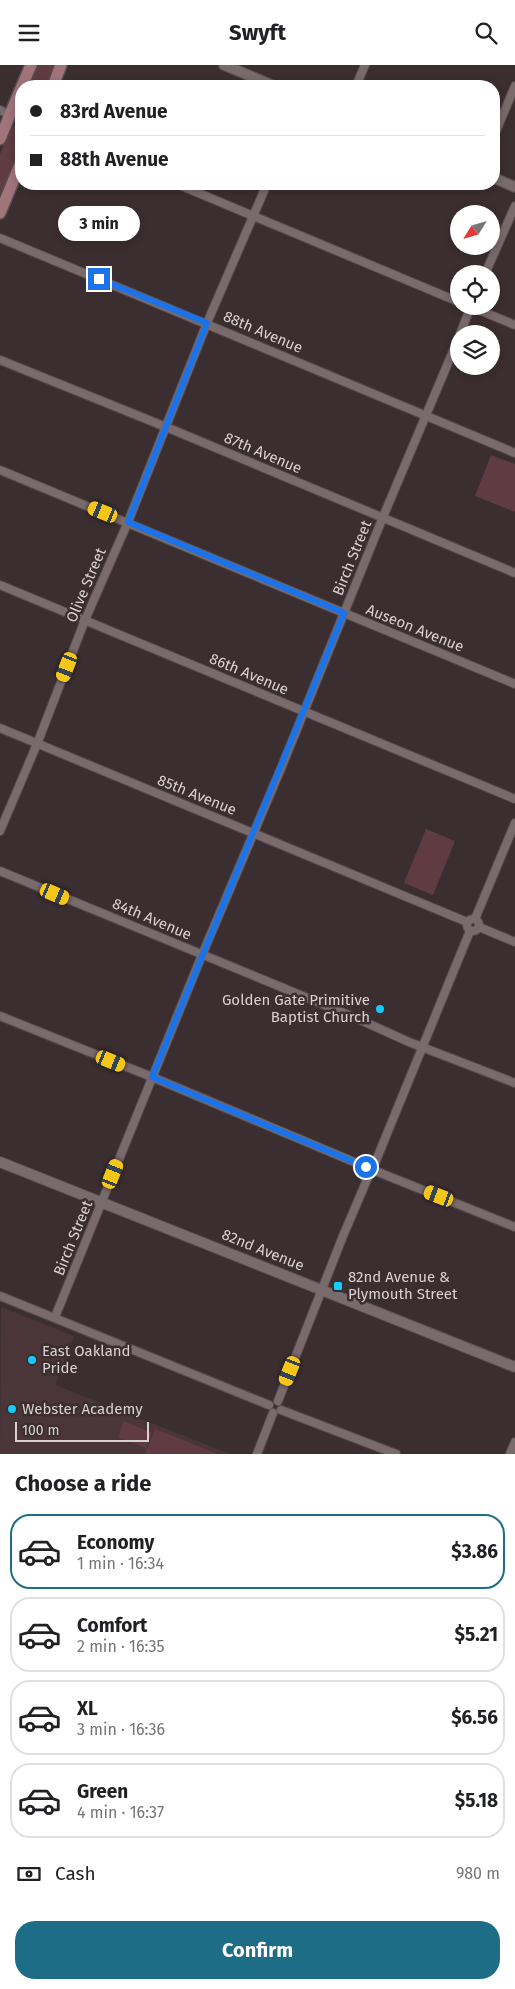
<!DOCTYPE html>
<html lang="en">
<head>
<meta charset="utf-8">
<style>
  body { margin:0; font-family:"Fira Sans",sans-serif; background:#f2f2f2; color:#202124; height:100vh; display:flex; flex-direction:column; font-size:19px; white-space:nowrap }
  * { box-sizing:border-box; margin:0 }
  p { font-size:16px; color:#757577 }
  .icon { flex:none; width:28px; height:28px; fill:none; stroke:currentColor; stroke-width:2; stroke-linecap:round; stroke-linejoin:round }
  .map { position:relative; height:1389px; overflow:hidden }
  .side { display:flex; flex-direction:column; background:#fff; flex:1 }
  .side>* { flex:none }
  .hud { position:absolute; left:15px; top:15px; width:485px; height:110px; border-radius:20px; box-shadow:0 2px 8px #0003; display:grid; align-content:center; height:110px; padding:0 15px; background:#fff }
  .needle { width:32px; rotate:233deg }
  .controls { position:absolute; left:450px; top:140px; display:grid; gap:10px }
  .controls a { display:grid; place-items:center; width:50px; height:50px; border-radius:50%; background:#fff; box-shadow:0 2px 8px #0003; font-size:25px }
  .scale { position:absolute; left:15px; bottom:12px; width:134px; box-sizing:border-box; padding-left:5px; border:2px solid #d9d0d2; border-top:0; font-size:14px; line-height:18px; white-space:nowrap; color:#d9d0d2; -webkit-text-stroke:4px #3b2e30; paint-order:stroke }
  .end { position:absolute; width:22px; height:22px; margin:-11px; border:6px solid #1a73e8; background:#fff; box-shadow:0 0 0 2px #fff }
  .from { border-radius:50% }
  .bubble { position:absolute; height:35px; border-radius:18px; background:#fff; box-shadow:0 2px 8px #0003; font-size:16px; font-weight:700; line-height:35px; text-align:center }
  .car { position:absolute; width:15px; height:30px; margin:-15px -8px; border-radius:6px; box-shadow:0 0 4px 1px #0007; background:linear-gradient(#f5c518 24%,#345 0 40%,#f5c518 0 76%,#345 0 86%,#f5c518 0) }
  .hud b { display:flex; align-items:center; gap:18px; height:48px; font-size:19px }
  .hud b+b { border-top:1px solid #e0e0e0 }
  .hud i { width:12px; height:12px; background:#202124 }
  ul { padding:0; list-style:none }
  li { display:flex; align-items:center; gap:15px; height:75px; margin:0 10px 8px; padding:0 5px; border:2px solid #e0e0e0; border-radius:20px }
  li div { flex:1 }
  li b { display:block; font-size:19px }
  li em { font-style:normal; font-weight:700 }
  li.active { border-color:#1c6d85 }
  li>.icon { width:45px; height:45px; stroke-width:1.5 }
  h2 { padding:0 15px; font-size:22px; line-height:60px }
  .pay { display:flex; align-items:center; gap:12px; height:55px; padding:0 15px; font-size:19px }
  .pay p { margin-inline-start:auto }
  .cta { display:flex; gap:10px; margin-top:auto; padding:10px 15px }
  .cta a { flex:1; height:58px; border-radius:20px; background:#1c6d85; color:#fff; font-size:20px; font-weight:700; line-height:58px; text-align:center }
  header { display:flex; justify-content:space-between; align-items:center; height:65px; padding:0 15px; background:#fff; font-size:22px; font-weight:700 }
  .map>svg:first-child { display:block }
</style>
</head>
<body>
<header><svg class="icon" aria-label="menu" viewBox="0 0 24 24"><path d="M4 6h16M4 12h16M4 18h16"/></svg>Swyft<svg class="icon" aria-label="search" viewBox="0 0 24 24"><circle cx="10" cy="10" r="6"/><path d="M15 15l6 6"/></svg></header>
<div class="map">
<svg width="515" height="1389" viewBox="0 0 515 1389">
  <rect width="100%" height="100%" fill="#3b2e30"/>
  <path fill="#4a3639" d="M1 1242 74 1271 55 1320 230 1389H0Z"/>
  <g fill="#603b42">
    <path d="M36 0H54L47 21H28Z"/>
    <path d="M12 60 21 65V83L0 134V89Z"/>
    <path d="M491 390 515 399V447L475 431Z"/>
    <path d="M426 764 455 776 433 830 404 818Z"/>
    <path d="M124 1356 152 1368 146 1383 118 1372Z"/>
    <path d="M155 1364 218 1389H145Z"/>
  </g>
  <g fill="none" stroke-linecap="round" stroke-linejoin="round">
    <g stroke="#554b4c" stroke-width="10">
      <g id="minor">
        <path d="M356 21 365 0"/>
        <path d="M0 45 10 50"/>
        <path d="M494 71 515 21"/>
        <path d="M177 119 459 237"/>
        <path d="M0 173 515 388"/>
        <path d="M485 209 515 141"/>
        <path d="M469 241 515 260"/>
        <path d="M460 269 471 241"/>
        <path d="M0 295 166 362 515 508"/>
        <path d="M0 405 515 619"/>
        <path d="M0 520 515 734"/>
        <path d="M0 663 467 857"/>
        <path d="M0 766 37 679 85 555 128 457 207 258 267 119"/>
        <path d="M0 806 356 953 409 977 515 1018"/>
        <circle cx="473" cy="860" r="6"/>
        <path d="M475 854 515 758"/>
        <path d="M479 862 515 877"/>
        <path d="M0 951 152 1012 366 1102"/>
        <path d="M375 1098 470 866"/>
        <path d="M378 1107 515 1162"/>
        <path d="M0 1231 269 1340"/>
        <path d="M55 1252 202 890 282 701 383 452 459 272"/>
        <path d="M278 1336 343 1171 369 1110"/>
        <path d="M281 1345 396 1389"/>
        <path d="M257 1389 273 1348"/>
        <path d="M510 1389 515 1377"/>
      </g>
    </g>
    <g stroke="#554b4c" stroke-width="12">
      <g id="tertiary">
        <path d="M224 0 274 21"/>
        <path d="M494 113 515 122"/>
        <path d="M0 1097 515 1302"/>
      </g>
    </g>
    <g stroke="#554b4c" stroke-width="14">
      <g id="secondary">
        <path d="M22 21 31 0"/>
        <path d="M53 21 61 0"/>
        <path d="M0 74 21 23"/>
        <path d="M0 148 21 97"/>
      </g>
    </g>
    <use href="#minor" stroke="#796a6c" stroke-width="8"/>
    <use href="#tertiary" stroke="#796a6c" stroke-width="10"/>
    <use href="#secondary" stroke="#a1747c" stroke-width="11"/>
  </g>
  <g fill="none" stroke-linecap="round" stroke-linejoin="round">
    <path stroke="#1a73e8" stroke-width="6" d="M99 214 207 258 128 457 344 548 152 1012 366 1102"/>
  </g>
  <g fill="#16cafb" stroke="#3b2e30" stroke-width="2">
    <circle cx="380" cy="944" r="5"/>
    <rect x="333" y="1216" width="10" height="10" rx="2.5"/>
    <circle cx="32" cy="1295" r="5"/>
    <circle cx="12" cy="1344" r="5"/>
  </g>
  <g text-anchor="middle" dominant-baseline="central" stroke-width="5" stroke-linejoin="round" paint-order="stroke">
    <g font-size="15" fill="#d9d0d2" stroke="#3b2e30">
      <text transform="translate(263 267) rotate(23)">88th Avenue</text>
      <text transform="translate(263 388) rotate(23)">87th Avenue</text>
      <text transform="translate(352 493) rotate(-68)">Birch Street</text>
      <text transform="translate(86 520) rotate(-67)">Olive Street</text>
      <text transform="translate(415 563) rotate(22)">Auseon Avenue</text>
      <text transform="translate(249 609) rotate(23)">86th Avenue</text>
      <text transform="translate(197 730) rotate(22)">85th Avenue</text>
      <text transform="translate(152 854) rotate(23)">84th Avenue</text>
      <text transform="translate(73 1173) rotate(-68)">Birch Street</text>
      <text transform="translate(263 1185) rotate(22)">82nd Avenue</text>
    </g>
    <g font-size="15" fill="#d9d0d2" stroke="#3b2e30" text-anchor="start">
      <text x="370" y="935" text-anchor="end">Golden Gate Primitive<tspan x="370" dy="17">Baptist Church</tspan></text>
      <text x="348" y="1212">82nd Avenue &amp;<tspan x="348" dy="17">Plymouth Street</tspan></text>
      <text x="42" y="1286">East Oakland<tspan x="42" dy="17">Pride</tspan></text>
      <text x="22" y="1344">Webster Academy</text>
    </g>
  </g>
</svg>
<div class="controls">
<a><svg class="needle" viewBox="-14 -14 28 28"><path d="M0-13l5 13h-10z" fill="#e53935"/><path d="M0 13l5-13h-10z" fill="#757577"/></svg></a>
<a><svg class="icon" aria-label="locate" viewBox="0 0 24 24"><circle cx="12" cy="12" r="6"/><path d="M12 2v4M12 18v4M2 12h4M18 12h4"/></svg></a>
<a><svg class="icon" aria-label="layers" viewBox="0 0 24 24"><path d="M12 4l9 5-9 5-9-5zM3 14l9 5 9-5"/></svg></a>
</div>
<div class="scale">100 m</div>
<i class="end from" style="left:366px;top:1102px"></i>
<i class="end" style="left:99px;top:214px"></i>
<div class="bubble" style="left:58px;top:141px;width:82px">3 min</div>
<i class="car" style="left:103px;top:447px;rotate:292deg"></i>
<i class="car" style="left:67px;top:602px;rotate:201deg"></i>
<i class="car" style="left:55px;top:829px;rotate:113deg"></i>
<i class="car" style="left:111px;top:996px;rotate:112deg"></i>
<i class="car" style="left:113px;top:1109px;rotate:22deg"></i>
<i class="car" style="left:439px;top:1131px;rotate:291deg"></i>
<i class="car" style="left:290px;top:1306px;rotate:202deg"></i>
<div class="hud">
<b><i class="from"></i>83rd Avenue</b>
<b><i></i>88th Avenue</b>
</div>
</div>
<section class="side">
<h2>Choose a ride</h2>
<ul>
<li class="active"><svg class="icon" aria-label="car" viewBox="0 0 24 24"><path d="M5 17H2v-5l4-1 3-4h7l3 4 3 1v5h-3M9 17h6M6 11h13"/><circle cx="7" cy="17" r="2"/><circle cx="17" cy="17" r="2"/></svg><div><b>Economy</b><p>1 min · 16:34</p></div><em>$3.86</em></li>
<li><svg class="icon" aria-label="car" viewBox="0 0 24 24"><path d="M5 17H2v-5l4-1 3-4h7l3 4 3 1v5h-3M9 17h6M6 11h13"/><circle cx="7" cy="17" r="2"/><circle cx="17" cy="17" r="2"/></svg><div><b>Comfort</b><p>2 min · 16:35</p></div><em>$5.21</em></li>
<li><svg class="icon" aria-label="car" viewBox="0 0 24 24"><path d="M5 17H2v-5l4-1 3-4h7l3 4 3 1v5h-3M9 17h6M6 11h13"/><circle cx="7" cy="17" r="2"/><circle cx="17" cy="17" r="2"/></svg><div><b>XL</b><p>3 min · 16:36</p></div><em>$6.56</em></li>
<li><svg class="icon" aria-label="car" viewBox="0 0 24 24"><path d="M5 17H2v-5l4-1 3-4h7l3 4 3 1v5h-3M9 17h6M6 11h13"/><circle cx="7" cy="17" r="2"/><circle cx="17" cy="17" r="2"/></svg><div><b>Green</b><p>4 min · 16:37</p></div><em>$5.18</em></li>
</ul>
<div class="pay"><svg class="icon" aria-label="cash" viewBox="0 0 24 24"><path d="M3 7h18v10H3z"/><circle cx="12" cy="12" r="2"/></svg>Cash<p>980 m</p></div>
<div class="cta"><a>Confirm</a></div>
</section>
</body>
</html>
